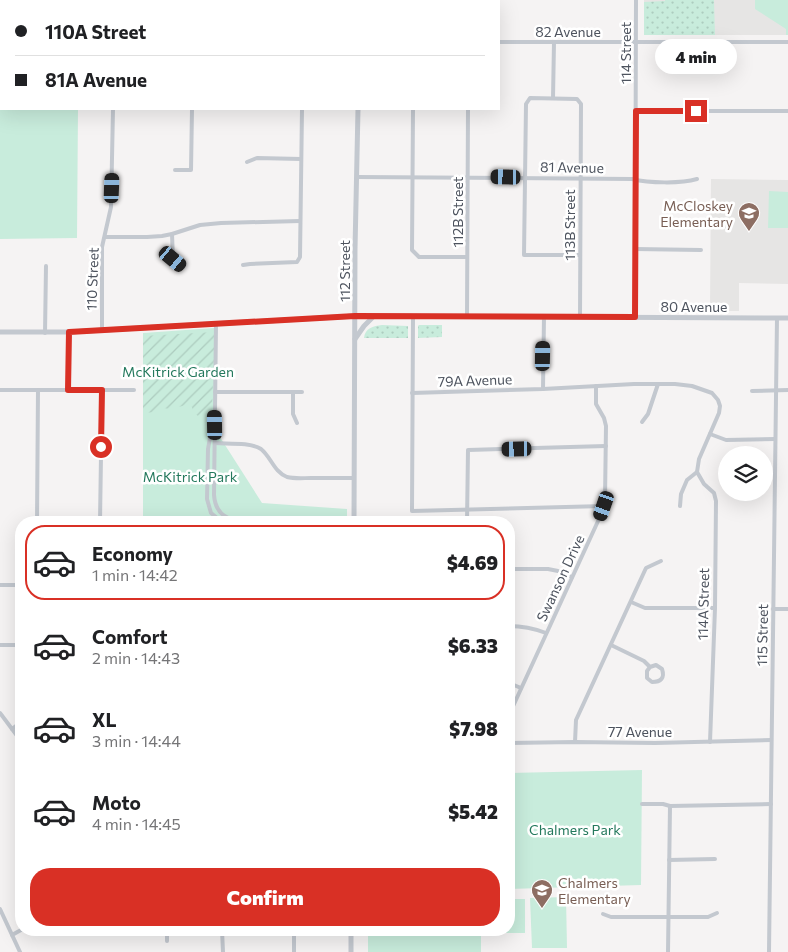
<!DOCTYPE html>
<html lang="en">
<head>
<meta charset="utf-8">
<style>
  body { margin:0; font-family:Commissioner,sans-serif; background:#f2f2f2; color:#202124; height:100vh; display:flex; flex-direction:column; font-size:19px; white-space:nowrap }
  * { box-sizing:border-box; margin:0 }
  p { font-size:16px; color:#757577 }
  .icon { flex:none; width:28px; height:28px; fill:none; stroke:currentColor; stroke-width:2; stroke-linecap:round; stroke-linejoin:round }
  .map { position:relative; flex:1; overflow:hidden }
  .drawer { position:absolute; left:15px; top:516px; width:500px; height:420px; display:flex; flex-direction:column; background:#fff; border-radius:20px; box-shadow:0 5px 20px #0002 }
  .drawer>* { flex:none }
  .guide { position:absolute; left:0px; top:0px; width:500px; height:110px; box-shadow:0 5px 20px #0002; display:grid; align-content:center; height:110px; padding:0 15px; background:#fff }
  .fabs { position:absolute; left:718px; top:446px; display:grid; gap:10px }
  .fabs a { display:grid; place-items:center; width:55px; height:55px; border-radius:50%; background:#fff; box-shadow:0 5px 20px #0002; font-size:25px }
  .end { position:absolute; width:22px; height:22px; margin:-11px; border:6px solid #d93025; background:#fff; box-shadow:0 0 0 2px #fff }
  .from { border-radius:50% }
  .bubble { position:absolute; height:35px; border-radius:18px; background:#fff; box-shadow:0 5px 20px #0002; font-size:16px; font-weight:800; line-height:35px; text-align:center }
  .car { position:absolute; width:15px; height:30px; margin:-15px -8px; border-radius:6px; box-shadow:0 0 4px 1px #0007; background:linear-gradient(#222 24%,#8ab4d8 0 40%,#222 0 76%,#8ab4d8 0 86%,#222 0) }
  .guide b { display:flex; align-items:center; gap:18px; height:48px; font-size:19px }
  .guide b+b { border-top:1px solid #e0e0e0 }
  .guide i { width:12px; height:12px; background:#202124 }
  ul { padding:9px 0 0; list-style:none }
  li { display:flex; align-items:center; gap:15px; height:75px; margin:0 10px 8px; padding:0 5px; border:2px solid transparent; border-radius:20px }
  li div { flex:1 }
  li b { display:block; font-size:19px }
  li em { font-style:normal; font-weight:800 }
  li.selected { border-color:#d93025 }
  li>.icon { width:45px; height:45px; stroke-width:1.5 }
  .button { display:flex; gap:10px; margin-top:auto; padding:10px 15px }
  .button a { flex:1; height:58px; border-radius:20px; background:#d93025; color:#fff; font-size:20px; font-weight:800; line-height:58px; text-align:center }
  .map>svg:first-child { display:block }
</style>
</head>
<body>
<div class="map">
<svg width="788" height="952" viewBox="0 0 788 952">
  <defs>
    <pattern id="grass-dots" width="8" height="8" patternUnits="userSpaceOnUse" patternTransform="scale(1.25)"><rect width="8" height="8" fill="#c8ecdc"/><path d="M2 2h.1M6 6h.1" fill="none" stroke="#adccbf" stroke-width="1.8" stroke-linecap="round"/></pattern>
    <pattern id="garden-furrows" width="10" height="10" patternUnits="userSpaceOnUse" patternTransform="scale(1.25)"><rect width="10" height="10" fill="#c8ecdc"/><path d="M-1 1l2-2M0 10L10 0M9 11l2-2" fill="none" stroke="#adccbf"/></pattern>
  </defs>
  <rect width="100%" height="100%" fill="#f5f3f3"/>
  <g fill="#e6e5e4">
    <rect x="644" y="0" width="144" height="35"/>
    <path d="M711 179 788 180V284L739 283V311H710Z"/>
  </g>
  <g fill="url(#grass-dots)">
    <path d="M665 0H714L715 35H644V2L665 1Z"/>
    <path d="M382 325 408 326V338H364C365 328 373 326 382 325Z"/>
    <path d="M419 325H442V337L418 338V326Z"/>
  </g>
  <g fill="#c8ecdc">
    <path d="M755 0H788V35H786V29L755 9Z"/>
    <path d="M0 44H1V109H78L77 238 0 239Z"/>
    <path d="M769 191 788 192V228H768Z"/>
    <path d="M214 328 218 434 262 503 347 509V522H143V333Z"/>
    <path d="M642 770 641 885 509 889V773Z"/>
    <path d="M566 897 567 948H532L530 898Z"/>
    <path d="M509 899H525V933H496V930H509Z"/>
    <rect x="368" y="930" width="113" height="22"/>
  </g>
  <path fill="url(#garden-furrows)" d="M215 332 212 408 198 416 193 412 192 407 186 405 171 409 162 408 155 412 143 413V336Z"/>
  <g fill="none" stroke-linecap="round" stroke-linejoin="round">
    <g stroke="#c3c8cf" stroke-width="4">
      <path d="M20 1V0"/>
      <path d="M73 1V0"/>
      <path d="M304 1V0"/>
      <path d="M0 39H1"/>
      <path d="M499 42H788"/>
      <path d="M553 98 554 42"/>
      <path d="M413 109 412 250 419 257H467"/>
      <path d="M636 111H788"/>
      <path d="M247 162 257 158 301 159"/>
      <path d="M175 170H191L192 109"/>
      <path d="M357 177 632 179C649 183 680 184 697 179"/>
      <path d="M172 234 173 259 183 267"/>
      <path d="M105 237H147L162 236 172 234 200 225 221 223 300 221"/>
      <path d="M635 249 701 250"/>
      <path d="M243 265 250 264 297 262 300 257 302 109"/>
      <path d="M467 316 468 109"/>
      <path d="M413 317 412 511 604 506"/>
      <path d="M580 317 581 104 577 99 530 98 526 104 524 255H580"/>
      <path d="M635 317 636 0"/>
      <path d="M216 324 214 495C215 509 221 517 234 520L354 521"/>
      <path d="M102 330V247L111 207 113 109"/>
      <path d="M45 333 46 266"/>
      <path d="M543 389 544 316"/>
      <path d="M0 390H134"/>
      <path d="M68 390 69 332"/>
      <path d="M752 391 788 390"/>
      <path d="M215 392H293V414L297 423"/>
      <path d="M293 392H302"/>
      <path d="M412 393 543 389 634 384H675L692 386 712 393 718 400 720 406 719 413 699 459 697 472 687 480 681 494 680 506"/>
      <path d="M214 415 208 449 207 499 211 513 222 522"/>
      <path d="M642 422 648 414 658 384"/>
      <path d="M710 434 726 440 775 439"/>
      <path d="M215 443C227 444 250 442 261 449 271 457 274 472 287 477 295 479 303 478 311 478 325 478 339 478 354 478"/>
      <path d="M697 472 704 484 714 493 716 501 715 608 710 742"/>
      <path d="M37 522 38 390"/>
      <path d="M100 522 102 390"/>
      <path d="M467 522 468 450 606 446"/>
      <path d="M509 569H548L558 571 572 577"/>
      <path d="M0 585H21"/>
      <path d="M631 602 645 608H715"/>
      <path d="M773 609H788"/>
      <path d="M509 626C523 626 533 628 546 633"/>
      <path d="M0 645H21"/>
      <path d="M611 645 644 661 650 667 656 665 662 669C665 678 661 682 652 682L647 678V671L650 667"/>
      <path d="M509 683 521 688"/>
      <path d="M0 713 21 741"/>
      <path d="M509 715 599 519 605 499 606 426 604 418 596 404V386"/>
      <path d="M12 729 21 722"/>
      <path d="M575 742 576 720 646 568 661 561"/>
      <path d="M509 743 575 742 655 743 771 740"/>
      <path d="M642 804H663L670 806 771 804"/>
      <path d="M669 860 715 859"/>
      <path d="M0 909 20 952"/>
      <path d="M603 914 611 917H708L717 913"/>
      <path d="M222 930 223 952"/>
      <path d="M294 930V952"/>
      <path d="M12 935 21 930"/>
      <path d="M167 941V930"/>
      <path d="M668 952 670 806"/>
      <path d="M769 952 777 318"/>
    </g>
    <g stroke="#c3c8cf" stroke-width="5">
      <path d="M360 1V0"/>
      <path d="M0 332H69L355 316 788 318"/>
      <path d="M355 339 364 326 374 316"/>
      <path d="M354 522 355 249 358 109"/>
      <path d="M351 952V930"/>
    </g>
  </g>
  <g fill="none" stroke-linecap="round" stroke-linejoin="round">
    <path stroke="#d93025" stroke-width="6" d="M101 447 102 390H68L69 332 355 316 635 317 636 111H696"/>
  </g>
  <defs>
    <g id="school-pin" transform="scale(1.125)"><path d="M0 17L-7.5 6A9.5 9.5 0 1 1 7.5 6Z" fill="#8d6e63" stroke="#fff"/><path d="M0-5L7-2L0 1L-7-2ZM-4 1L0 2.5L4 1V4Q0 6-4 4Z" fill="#fff"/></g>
  </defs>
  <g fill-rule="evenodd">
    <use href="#school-pin" x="749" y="213"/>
    <use href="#school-pin" x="542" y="890"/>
  </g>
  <g text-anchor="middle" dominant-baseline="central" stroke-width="5" stroke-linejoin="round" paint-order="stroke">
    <g font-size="14" fill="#4d535e" stroke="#fff">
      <text x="568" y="31">82 Avenue</text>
      <text transform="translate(625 53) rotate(-90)">114 Street</text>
      <text transform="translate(572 167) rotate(1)">81 Avenue</text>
      <text transform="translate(457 212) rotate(-90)">112B Street</text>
      <text transform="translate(569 225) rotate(-90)">113B Street</text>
      <text transform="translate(344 271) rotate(-90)">112 Street</text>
      <text transform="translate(92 279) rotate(-88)">110 Street</text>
      <text x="694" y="306">80 Avenue</text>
      <text transform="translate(475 380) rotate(-2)">79A Avenue</text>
      <text transform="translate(560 578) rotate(-65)">Swanson Drive</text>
      <text transform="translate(703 604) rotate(-89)">114A Street</text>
      <text transform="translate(762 635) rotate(-89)">115 Street</text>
      <text x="640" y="731">77 Avenue</text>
    </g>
    <g font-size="14" fill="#785e54" stroke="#fff" text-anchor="end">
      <text x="733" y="205">McCloskey<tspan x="733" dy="16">Elementary</tspan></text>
      <text x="558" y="882" text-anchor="start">Chalmers<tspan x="558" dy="16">Elementary</tspan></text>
    </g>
    <g font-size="14" fill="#24795d" stroke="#fff">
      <text x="178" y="371">McKitrick Garden</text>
      <text x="190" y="476">McKitrick Park</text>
      <text x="575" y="829">Chalmers Park</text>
    </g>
  </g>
</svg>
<div class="fabs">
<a><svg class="icon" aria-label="layers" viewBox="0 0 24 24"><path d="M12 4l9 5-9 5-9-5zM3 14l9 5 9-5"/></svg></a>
</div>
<i class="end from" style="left:101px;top:447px"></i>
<i class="end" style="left:696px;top:111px"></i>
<div class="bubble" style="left:655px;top:39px;width:82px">4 min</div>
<i class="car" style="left:506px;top:177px;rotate:271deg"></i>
<i class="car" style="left:112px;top:188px;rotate:2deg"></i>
<i class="car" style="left:173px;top:259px;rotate:130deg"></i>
<i class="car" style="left:543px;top:356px;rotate:1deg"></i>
<i class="car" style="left:215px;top:425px;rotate:359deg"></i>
<i class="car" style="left:517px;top:449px;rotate:269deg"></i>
<i class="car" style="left:604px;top:506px;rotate:199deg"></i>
<div class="guide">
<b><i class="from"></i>110A Street</b>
<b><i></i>81A Avenue</b>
</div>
<section class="drawer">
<ul>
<li class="selected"><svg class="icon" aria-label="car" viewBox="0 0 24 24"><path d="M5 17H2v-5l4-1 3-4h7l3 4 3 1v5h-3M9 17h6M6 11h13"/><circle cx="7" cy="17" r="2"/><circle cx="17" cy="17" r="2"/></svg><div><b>Economy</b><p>1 min · 14:42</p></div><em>$4.69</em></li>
<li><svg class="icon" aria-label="car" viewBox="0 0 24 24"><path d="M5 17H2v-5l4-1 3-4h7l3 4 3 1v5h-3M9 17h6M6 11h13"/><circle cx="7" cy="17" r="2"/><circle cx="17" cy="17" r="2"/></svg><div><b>Comfort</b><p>2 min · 14:43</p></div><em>$6.33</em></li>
<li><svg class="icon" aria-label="car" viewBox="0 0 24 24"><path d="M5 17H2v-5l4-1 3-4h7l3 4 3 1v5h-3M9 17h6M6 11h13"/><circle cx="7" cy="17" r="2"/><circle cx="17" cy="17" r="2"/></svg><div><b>XL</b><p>3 min · 14:44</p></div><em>$7.98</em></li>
<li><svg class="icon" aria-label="car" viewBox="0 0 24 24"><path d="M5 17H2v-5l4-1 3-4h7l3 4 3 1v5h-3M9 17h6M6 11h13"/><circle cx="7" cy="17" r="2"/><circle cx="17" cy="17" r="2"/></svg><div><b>Moto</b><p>4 min · 14:45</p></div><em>$5.42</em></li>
</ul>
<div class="button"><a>Confirm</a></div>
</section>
</div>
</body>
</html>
